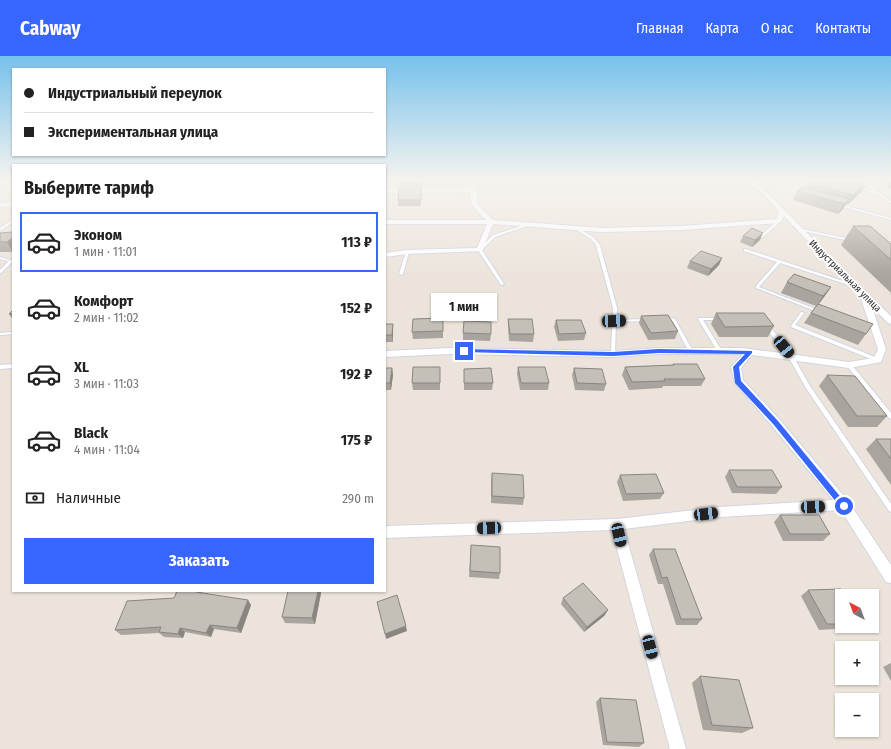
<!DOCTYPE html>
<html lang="ru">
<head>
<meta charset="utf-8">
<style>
  body { margin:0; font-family:"Fira Sans Condensed",sans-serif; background:#f6f6f6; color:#222; height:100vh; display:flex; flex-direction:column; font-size:15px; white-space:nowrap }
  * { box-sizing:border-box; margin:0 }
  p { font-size:13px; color:#767676 }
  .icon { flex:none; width:22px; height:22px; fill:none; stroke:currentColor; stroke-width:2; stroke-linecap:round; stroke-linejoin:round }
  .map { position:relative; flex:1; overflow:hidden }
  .panel { position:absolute; left:12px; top:108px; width:374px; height:428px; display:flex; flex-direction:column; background:#fff; border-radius:0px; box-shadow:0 1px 3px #0004 }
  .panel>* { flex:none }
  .banner { position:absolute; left:12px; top:12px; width:374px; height:88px; border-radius:0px; box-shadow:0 1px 3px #0004; display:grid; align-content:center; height:88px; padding:0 12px; background:#fff }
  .needle { width:26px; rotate:319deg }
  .controls { position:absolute; left:835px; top:533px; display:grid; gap:8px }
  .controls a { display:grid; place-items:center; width:44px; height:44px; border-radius:0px; background:#fff; box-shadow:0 1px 3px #0004; font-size:20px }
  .end { position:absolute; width:18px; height:18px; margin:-9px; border:5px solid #3766fe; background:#fff; box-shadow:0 0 0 2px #fff }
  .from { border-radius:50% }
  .bubble { position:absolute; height:28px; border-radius:0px; background:#fff; box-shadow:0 1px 3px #0004; font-size:13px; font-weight:700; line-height:28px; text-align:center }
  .car { position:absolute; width:12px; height:24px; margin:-12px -6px; border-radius:5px; box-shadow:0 0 3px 1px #0007; background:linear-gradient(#222 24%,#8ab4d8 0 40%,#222 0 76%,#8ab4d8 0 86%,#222 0) }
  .banner b { display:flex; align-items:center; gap:14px; height:38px; font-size:15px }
  .banner b+b { border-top:1px solid #e0e0e0 }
  .banner i { width:10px; height:10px; background:#222 }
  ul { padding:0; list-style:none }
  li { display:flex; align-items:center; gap:12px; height:60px; margin:0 8px 6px; padding:0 4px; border:2px solid transparent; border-radius:0px }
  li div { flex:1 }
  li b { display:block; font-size:15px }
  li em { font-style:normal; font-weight:700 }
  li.selected { border-color:#3766fe }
  li>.icon { width:36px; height:36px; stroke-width:1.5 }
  h2 { padding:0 12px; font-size:18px; line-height:48px }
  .pay { display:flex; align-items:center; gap:10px; height:44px; padding:0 12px; font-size:15px }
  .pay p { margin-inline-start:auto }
  .cta { display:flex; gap:8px; margin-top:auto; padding:8px 12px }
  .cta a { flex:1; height:46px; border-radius:0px; background:#3766fe; color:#fff; font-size:16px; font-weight:700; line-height:46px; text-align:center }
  header { display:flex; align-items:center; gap:24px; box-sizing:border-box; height:56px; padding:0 20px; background:#3766fe; color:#fff }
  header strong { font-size:19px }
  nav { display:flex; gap:22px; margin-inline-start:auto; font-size:14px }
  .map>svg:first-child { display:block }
</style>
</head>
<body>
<header>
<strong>Cabway</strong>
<nav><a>Главная</a><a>Карта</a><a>О нас</a><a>Контакты</a></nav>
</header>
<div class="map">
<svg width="891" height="693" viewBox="0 0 891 693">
  <rect width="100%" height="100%" fill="#ece4db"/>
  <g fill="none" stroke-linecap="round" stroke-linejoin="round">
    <g stroke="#d1d5e3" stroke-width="2">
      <g id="lane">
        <path d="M762 124H766L802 138 800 139Z"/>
        <path d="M860 124H863L891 145V147L878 138 855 132V130H856L874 135Z"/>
        <rect x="0" y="126" width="13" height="2"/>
        <path d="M839 148 891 162V164L839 150Z"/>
        <path d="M12 164H13V166L0 175V172Z"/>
        <path d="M778 164 781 165 762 182H760V180Z"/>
        <path d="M527 168 530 169 495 181 482 194 504 228 502 229H501L478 194 493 179Z"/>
        <path d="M575 171H577L593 181 600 189 617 252V264L645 263 647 264 645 265 616 266 615 299H611V298L613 252 596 189 591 183 575 173Z"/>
        <path d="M797 172 850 183 852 184 850 185 798 174H797Z"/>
        <path d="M744 193H746L855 229 853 230H852L780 207 759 231 821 255 819 256H818L756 232V230L777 206 744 195Z"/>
        <path d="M406 195 409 196 403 218 401 219 399 218Z"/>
        <path d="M0 201 13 205 1 217H0V214L9 205 0 203Z"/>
        <path d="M801 256H802L804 257 795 269 880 303V305H876L791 271V270Z"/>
        <path d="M673 262 675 263 693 295V296H689L672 264 665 265 663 264 665 263Z"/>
        <path d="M699 262H718L720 263 718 264H703L722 295V296H718L698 263Z"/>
        <path d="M765 269H769L793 300 810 330 891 448V456L889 455 806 332 789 302 765 271Z"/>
        <path d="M13 276V278L0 279V277Z"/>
        <path d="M849 307 851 308 891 357V363L889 362 847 310V308Z"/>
        <path d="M13 308V312L0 313V309Z"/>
      </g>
    </g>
    <g stroke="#d1d5e3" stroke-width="2">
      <g id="street">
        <path d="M469 124H475L478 149 493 164 602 172 681 170 776 163 779 155 761 136 746 124H753L765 134 844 215 891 260V268L888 267 872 251 886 293 881 306 849 312 752 299 741 312 743 324 780 364 848 445 891 509V527L886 526 841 454 720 461 624 473 686 693H670L612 474 385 482V470L617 463 720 451 833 444 772 370 735 327 731 311 743 298H659L613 301 449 298 385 301V295L449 292 613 295 659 292H742L849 306 874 302 878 293 860 240 784 160 781 166 779 167 681 174 602 176 493 168 482 195 407 198 385 201V197L407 194 477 192 487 168H385V164H486L472 149 470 136 385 137V133L470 132Z"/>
        <path d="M13 146V150L0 151V147Z"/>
      </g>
    </g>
    <use href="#lane" fill="#fff" fill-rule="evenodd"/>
    <use href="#street" fill="#fff" fill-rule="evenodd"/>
  </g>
  <g fill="#a9a49d">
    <rect x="400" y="124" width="22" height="7"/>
    <path d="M879 124H891V133Z"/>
    <path d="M808 127 861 136 848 148H846L843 153 838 158 793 144 797 135 805 132Z"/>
    <path d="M421 132V150H398V144Z"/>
    <path d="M853 170 891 188V237L841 189Z"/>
    <path d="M13 176V196H0V177Z"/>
    <path d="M743 180 760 184 752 191 740 186Z"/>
    <path d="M722 202 719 209 708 220 687 212 690 205Z"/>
    <path d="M787 226 831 231 819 248 866 278 858 289 804 267 811 257 816 250 781 237Z"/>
    <path d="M13 254V264L9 258Z"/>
    <path d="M716 257 774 270 768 281H719L711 268Z"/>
    <path d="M641 260 678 275 675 283 648 284 639 267Z"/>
    <path d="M508 263 534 278 533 286 509 285 508 270Z"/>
    <path d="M556 264 586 277 584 284 558 285 554 271Z"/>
    <rect x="385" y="268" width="8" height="18"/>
    <path d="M443 275V282L413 283 412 276Z"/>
    <path d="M463 277 491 278 490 285 463 284Z"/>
    <path d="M673 308 705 323 701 330H663L662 332 629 334 622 319 625 311 672 309Z"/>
    <path d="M440 311V334H413L412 327Z"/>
    <path d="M518 311 549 327 548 334H520L517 318Z"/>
    <path d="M385 312H392L393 319 391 334H385Z"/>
    <path d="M574 312 606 328 604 335 575 334 572 319Z"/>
    <path d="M464 313 493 327 492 334H464Z"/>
    <path d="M827 319 887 360 877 371H848L819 330Z"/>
    <path d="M876 383H891V429L866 393Z"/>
    <path d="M729 414 782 431 776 438 732 437 725 421Z"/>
    <path d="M492 417 524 442 523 449 491 447V424Z"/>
    <path d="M620 419 664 437 660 443 623 445 617 426Z"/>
    <path d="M780 459 830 478 823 485H783L774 466Z"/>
    <path d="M471 489 500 517 499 523 469 521Z"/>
    <path d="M653 493 702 563 697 569H676L663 528H658L649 499Z"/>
    <path d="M808 534 842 540V570H856L852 572 819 574 801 540Z"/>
    <path d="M202 537 251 549 241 577 214 573 211 581 185 576 183 582 164 581 159 577 121 579 115 574 174 542Z"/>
    <path d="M321 537 315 568 285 567 282 561Z"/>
    <path d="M563 542 608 554 604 560 584 576 561 548Z"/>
    <path d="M891 607V625L883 611Z"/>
    <path d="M700 620 753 672 742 677 703 674 692 627Z"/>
    <path d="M600 642 644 687 639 691 603 689 596 646Z"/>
  </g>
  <g fill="#898680">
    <path d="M866 127 861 136 848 148 853 139Z"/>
    <path d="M849 143 843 153 838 158 844 148Z"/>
    <path d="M763 177 760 184 752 191 755 184Z"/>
    <path d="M13 181V196L7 186Z"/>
    <path d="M722 202 719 209 708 220 711 213Z"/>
    <path d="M831 231 824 241 817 250 823 240Z"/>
    <path d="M393 268V286L392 279Z"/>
    <path d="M392 312 393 319 391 334 390 327Z"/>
    <path d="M196 535H202L200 541 196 536Z"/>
    <path d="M318 535H321V537L315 568 312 562Z"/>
    <path d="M248 544 251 549 241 577 237 572Z"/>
    <path d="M608 554 604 560 584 576 587 571Z"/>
    <path d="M210 569 214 573 211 581 206 577Z"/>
    <path d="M406 570 407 575 386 583 385 578Z"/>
    <path d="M180 572 185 576 183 582 178 578Z"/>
  </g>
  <g fill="#c4bfb7" stroke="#898680">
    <rect x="400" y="124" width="22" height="1"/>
    <path d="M811 124H854L866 127 853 139 808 127Z"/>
    <path d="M803 131 849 143 844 148 797 135Z"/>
    <path d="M399 132H421V144H398Z"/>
    <path d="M853 170H870L891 188V204Z"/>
    <path d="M752 172 763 177 755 184 743 180Z"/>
    <path d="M13 176V181L7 186H0V177Z"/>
    <path d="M701 195 722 202 711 213 690 205Z"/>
    <path d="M794 218 831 231 823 240 787 226Z"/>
    <path d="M818 248 873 268 866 278 811 257Z"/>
    <path d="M13 254V258H9Z"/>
    <path d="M716 257H764L774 270 725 271Z"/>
    <path d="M668 259 678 275 651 277 641 260Z"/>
    <path d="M443 262V275L412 276 413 263Z"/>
    <path d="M508 263H532L534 278H510Z"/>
    <path d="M556 264H581L586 277 559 278Z"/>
    <path d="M464 265 491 266V278L463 277Z"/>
    <path d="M385 268H393L392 279H385Z"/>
    <path d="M673 308H697L705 323H664L665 325 632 326 625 311 674 309Z"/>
    <path d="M413 311H440V327H412Z"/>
    <path d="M518 311H545L549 327H521Z"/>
    <path d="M385 312H392L390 327H385Z"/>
    <path d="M491 312 493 327H464V313Z"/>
    <path d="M574 312 602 313 606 328 577 327Z"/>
    <path d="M827 319 855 320 887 360H857Z"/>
    <path d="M876 383H891V403Z"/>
    <path d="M729 414H772L782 431H737Z"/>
    <path d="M492 417 523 419 524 442 492 440Z"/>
    <path d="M656 418 664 437 626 438 620 419Z"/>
    <path d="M780 459H819L830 478H790Z"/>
    <path d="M471 489 500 491V517L470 515Z"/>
    <path d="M653 493H675L702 563H681L667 521 662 522Z"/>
    <path d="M583 527 608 554 587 571 563 542Z"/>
    <path d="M841 533 845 540H842V568H827L808 534Z"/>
    <path d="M177 535H196V536L248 544 237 572 210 569 206 577 180 572 178 578 159 576 161 571 115 574 127 545 174 542Z"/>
    <path d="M288 535H318L312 562 282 561Z"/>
    <path d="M397 539 406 570 385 578 377 546Z"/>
    <path d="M700 620 739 624 753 672 712 669Z"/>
    <path d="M600 642 636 644 644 687 607 686Z"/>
  </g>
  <linearGradient id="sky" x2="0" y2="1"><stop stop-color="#76c1ec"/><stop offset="0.56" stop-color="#f6f3ef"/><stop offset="1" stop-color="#f6f3ef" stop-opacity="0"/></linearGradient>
  <rect width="891" height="221" fill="url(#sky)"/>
  <path fill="#3766fe" d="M464 293 613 296 659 293 752 295V297L739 311 741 325 778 365 848 450 844 453 841 452 774 369 735 327 733 311 745 298 659 297 613 300 462 296 461 295Z"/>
  <g text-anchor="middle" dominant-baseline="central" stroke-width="4" stroke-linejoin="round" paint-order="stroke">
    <g font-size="10" fill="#2a2a2a" stroke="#fff">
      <text transform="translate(845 220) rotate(45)">Индустриальная улица</text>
    </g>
  </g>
</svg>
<div class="controls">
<a><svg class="needle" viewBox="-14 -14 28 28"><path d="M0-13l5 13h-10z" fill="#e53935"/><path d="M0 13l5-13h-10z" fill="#767676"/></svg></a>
<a>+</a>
<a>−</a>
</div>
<i class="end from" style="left:844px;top:450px"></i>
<i class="end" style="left:464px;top:295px"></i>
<div class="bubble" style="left:431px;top:237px;width:66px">1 мин</div>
<i class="car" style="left:614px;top:265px;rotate:88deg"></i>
<i class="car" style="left:784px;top:291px;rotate:141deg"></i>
<i class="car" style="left:813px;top:451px;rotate:87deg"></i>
<i class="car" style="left:706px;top:458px;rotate:83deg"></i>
<i class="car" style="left:489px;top:472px;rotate:268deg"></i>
<i class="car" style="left:619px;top:479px;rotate:167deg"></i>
<i class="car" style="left:650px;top:591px;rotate:165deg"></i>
<div class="banner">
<b><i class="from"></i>Индустриальный переулок</b>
<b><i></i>Экспериментальная улица</b>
</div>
<section class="panel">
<h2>Выберите тариф</h2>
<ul>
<li class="selected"><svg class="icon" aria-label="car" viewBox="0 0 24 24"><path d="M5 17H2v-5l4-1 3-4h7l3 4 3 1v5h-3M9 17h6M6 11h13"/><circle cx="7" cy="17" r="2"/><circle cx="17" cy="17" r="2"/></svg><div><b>Эконом</b><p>1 мин · 11:01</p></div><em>113 ₽</em></li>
<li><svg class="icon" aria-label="car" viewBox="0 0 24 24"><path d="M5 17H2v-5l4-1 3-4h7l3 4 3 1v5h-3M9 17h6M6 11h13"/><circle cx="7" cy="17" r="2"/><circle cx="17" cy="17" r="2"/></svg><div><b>Комфорт</b><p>2 мин · 11:02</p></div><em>152 ₽</em></li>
<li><svg class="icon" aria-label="car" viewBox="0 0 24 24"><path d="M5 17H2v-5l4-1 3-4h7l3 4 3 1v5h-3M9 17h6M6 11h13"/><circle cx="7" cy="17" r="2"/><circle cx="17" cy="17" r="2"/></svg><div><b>XL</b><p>3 мин · 11:03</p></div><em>192 ₽</em></li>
<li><svg class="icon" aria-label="car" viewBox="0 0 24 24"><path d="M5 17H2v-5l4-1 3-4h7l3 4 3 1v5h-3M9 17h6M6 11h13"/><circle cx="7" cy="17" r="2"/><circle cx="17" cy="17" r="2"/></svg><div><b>Black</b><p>4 мин · 11:04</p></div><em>175 ₽</em></li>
</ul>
<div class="pay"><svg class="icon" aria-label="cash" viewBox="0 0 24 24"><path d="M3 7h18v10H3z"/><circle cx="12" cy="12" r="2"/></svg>Наличные<p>290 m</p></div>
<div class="cta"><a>Заказать</a></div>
</section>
</div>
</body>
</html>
